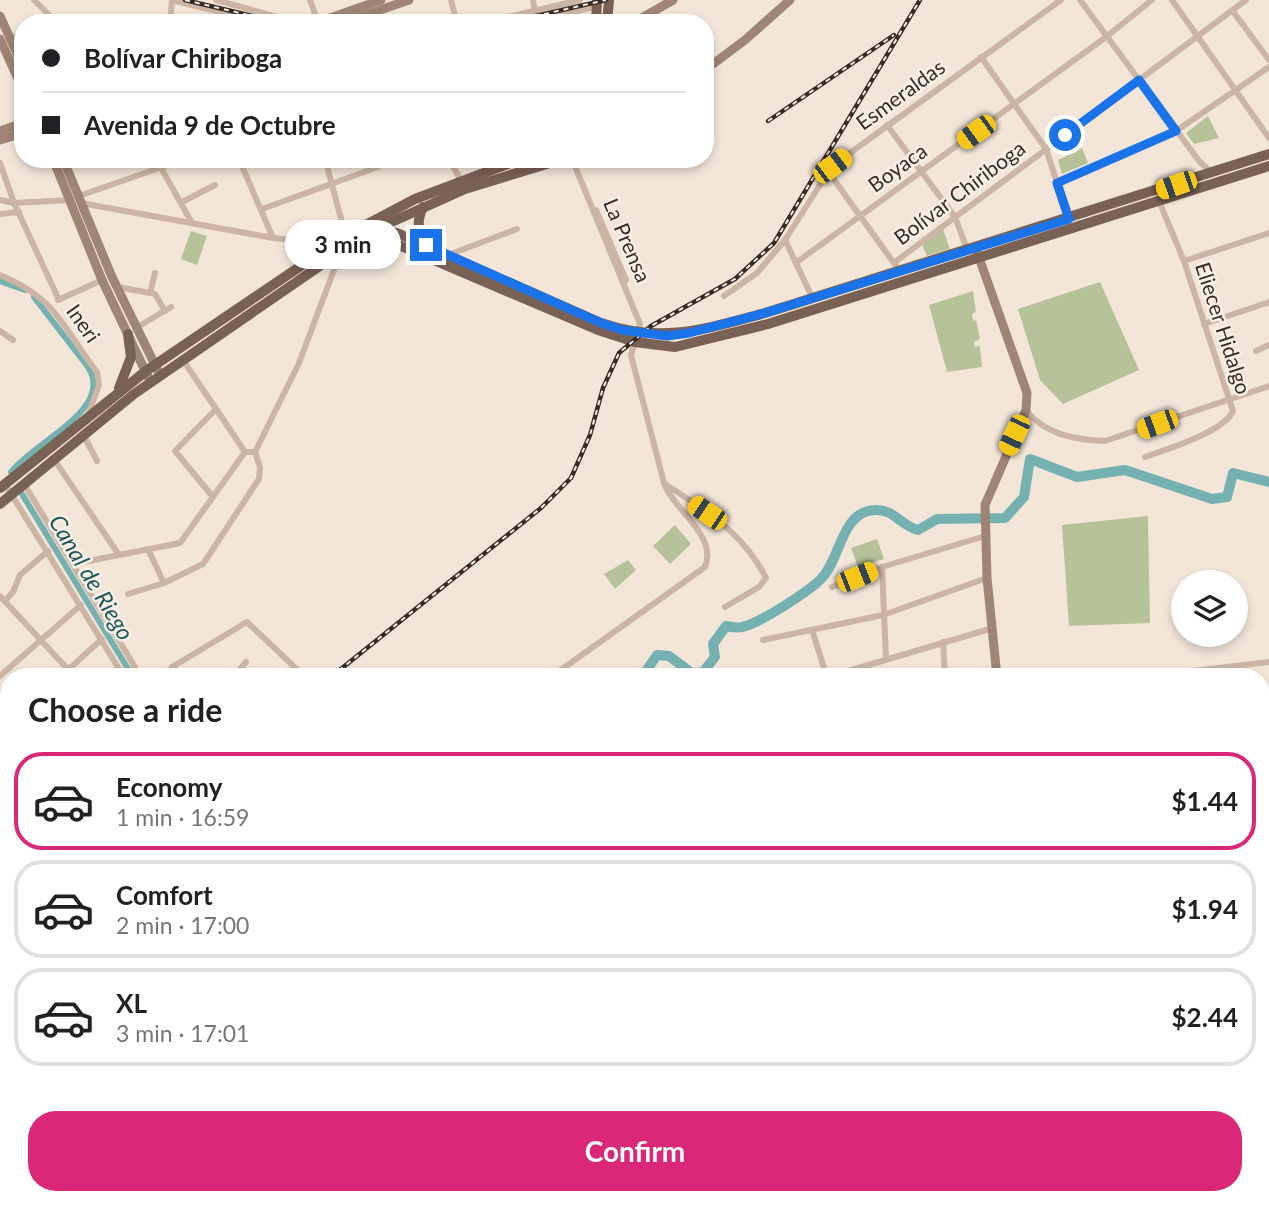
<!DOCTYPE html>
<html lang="en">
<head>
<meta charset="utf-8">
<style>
  body { margin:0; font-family:Lato,sans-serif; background:#f6f6f6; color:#202124; height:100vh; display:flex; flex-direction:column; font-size:26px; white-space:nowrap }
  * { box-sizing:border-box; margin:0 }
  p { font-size:23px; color:#757577 }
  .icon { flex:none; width:38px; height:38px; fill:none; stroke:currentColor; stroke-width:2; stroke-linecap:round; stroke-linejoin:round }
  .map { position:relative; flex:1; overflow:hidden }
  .panel { position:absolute; left:0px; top:668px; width:1270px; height:537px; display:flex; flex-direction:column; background:#fff; border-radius:28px 28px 0 0; box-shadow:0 4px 10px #0003 }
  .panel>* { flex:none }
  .guide { position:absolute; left:14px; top:14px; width:700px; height:154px; border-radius:28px; box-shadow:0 4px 10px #0003; display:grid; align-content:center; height:154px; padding:0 28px; background:#fff }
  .buttons { position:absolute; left:1171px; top:570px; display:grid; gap:14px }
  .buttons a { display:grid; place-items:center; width:77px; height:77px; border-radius:50%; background:#fff; box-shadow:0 4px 10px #0003; font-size:35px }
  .end { position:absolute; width:32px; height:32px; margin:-16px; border:9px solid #1a73e8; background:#fff; box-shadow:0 0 0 4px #fff }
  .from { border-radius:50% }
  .bubble { position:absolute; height:49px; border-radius:24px; background:#fff; box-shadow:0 4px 10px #0003; font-size:23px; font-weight:700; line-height:49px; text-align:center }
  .car { position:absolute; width:21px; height:42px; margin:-21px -10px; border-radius:9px; box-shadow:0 0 5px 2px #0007; background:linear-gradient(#f5c518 24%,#345 0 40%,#f5c518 0 76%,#345 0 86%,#f5c518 0) }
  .guide b { display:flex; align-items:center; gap:24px; height:66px; font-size:26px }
  .guide b+b { border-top:2px solid #e0e0e0 }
  .guide i { width:18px; height:18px; background:#202124 }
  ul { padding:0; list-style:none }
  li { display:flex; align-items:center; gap:21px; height:98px; margin:0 14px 10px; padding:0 14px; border:4px solid #e0e0e0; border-radius:28px }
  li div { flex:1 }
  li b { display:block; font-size:26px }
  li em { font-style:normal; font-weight:700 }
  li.current { border-color:#db2777 }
  li>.icon { width:63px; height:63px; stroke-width:1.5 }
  h2 { padding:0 28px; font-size:32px; line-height:84px }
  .cta { display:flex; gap:14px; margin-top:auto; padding:14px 28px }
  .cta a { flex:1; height:80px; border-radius:28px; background:#db2777; color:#fff; font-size:28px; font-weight:700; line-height:80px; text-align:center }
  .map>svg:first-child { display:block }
</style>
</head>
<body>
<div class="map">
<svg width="1269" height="1205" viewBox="0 0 1269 1205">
  <rect width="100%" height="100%" fill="#f3e6d9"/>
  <g fill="#b6c398">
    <path d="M1208 116 1219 138 1194 144 1186 133Z"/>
    <path d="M1082 148 1088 163 1062 174 1058 160Z"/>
    <path d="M943 229 950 249 927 256 922 245Z"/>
    <path d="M191 231 207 236 197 265 181 259Z"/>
    <path d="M1100 282 1139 370 1063 404 1040 380 1018 309Z"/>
    <path d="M973 291 976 312 972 314 973 321 976 320 980 339 974 342 975 347 980 346 982 367 947 372 929 305Z"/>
    <path d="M1148 516 1150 623 1069 626 1062 525Z"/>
    <path d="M675 525 691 544 670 564 653 546Z"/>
    <path d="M877 539 884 559 858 567 851 548Z"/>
    <path d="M628 560 636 570 615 589 604 574Z"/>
  </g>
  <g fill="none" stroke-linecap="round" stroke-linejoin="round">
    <g stroke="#76b1b2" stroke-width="6">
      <path d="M0 281 25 290"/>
      <path d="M11 472C32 443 116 409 88 367L34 297"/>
      <path d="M22 494 133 677"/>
      <path d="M16 1205 19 1197"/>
    </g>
    <g stroke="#76b1b2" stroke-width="10">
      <path d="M642 677 657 655 669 656 693 674 703 672 715 657 713 644 726 626C731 627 738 628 742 627 759 624 809 591 821 579 841 559 841 511 875 510 894 509 901 526 918 530L937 519 1005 518 1024 497 1030 459 1077 477 1125 470 1212 499 1227 497 1233 473 1269 482"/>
      <path d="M83 1205 85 1197"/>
    </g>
    <g stroke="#ccb5a4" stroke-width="6">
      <path d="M34 0 57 23"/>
      <path d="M172 0 262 23"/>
      <path d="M216 0 299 23"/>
      <path d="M310 0 318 22"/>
      <path d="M451 0 457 23"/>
      <path d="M533 0 537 23"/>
      <path d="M1080 0 1199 161 1212 173"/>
      <path d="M1172 0 1269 138"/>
      <path d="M1232 10 1269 60"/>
      <path d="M170 23 172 0"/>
      <path d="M483 23 580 0"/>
      <path d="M530 23 597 6"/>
      <path d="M10 39 23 33"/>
      <path d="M981 57 1046 149 1069 219"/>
      <path d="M887 125 955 217 967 249"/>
      <path d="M156 159 192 223"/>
      <path d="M239 159 273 238"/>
      <path d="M325 159 346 237"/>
      <path d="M427 159 449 161"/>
      <path d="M449 159 460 179"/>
      <path d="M0 163 14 203 59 300"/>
      <path d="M830 174 896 266"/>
      <path d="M1057 183 1176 131 1269 67"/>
      <path d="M79 196 185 159"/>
      <path d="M0 200 14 203 70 200"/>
      <path d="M182 202 215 185"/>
      <path d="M81 203 273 238 332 244"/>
      <path d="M262 209 378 167"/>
      <path d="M596 210 626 280"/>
      <path d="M0 214 19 212"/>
      <path d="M785 240 812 297"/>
      <path d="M448 255 517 229"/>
      <path d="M1184 261 1269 233"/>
      <path d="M797 262 1106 37 1152 0"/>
      <path d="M895 262 1246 0"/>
      <path d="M155 273 150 293 155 294 165 311"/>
      <path d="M0 275C57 298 62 327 97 372L99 385 88 415"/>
      <path d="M118 287 150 293"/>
      <path d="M724 296 757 273 785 240 832 166 1061 0"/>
      <path d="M58 300 102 280"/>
      <path d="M1204 324 1269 302"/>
      <path d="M136 328 171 307"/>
      <path d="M0 331 13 340"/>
      <path d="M1256 351 1269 345"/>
      <path d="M1026 410C1044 434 1075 440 1105 441L1269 386"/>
      <path d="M83 434 97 461"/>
      <path d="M255 452 299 363 340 254"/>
      <path d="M1145 457C1167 449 1224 432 1233 411L1184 261 1159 201"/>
      <path d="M53 458 119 555"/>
      <path d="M5 484 124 677"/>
      <path d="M24 484 141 677"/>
      <path d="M665 484C707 512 742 531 766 578L759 587 725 607"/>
      <path d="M213 497 175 451 216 409"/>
      <path d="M148 549 164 583"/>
      <path d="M73 564 180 543 245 452"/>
      <path d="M882 567 886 659"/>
      <path d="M832 587 882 567 985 536"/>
      <path d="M128 594 164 583 203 564 259 479 260 467 255 452H245L183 360"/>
      <path d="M0 596 75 677"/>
      <path d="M5 601 13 592 20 575 48 551"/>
      <path d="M812 630 827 677"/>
      <path d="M763 640 883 615 987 578"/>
      <path d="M943 642 945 677"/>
      <path d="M172 667 185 677"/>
      <path d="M0 676 81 605"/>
      <path d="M60 677 102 639"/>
      <path d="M164 677 172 667 247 622 305 677"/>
      <path d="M233 677 246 662"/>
      <path d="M551 677 705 567C718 535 674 511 664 483L631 355 640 324 572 159"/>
      <path d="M828 677 993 628"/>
      <path d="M1143 677 1269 662"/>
      <path d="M0 699 9 709"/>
      <path d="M0 758 9 767"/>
      <path d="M0 774 9 772"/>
      <path d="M0 885 9 889"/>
      <path d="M0 924 9 917"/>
      <path d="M1262 976 1269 975"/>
      <path d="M0 1030 9 1035"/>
      <path d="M1262 1140 1269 1139"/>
      <path d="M307 1197 310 1205"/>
      <path d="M486 1197 487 1205"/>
      <path d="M890 1197 904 1205"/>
      <path d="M58 1205 59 1197"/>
      <path d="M227 1205 287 1197"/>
      <path d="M342 1205 363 1197"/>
      <path d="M834 1205 836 1197"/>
    </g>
    <g stroke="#a08475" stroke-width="9">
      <path d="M0 16 23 67"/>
      <path d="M316 23 381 0"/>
      <path d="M342 23 409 0"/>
      <path d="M633 23 673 0"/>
      <path d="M0 39 23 90"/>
      <path d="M705 70 745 40 790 0"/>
      <path d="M0 131 23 123"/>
      <path d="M0 140 23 133"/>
      <path d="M53 159 102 280 148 377"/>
      <path d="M63 159 112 277 158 371"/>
      <path d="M977 252 1027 393 1026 410 985 505 987 578 997 677"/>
      <path d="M1044 1205V1197"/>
    </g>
    <g stroke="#7a6156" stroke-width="10">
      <path d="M596 23 597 0"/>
      <path d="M607 23 609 0"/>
      <path d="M572 159H573"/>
      <path d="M423 207C416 222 418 231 426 245"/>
      <path d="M364 225 397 233 601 323C662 344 705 329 765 313L1269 154"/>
      <path d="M376 229 465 189 563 159"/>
      <path d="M350 245 366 240 394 243 598 330 635 342 675 347 768 324 1269 166"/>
      <path d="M119 388 131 357 128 334"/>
      <path d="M0 488 146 371 345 236 415 199 521 159"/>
      <path d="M0 504 134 394 353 243"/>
    </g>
    <g stroke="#372b26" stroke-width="4.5">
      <g id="rail">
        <path d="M185 0 282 23"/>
        <path d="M505 23 606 0"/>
        <path d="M768 121 894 35"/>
        <path d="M331 677 541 508 571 478 590 435 603 388 619 353 651 326 735 279 774 243 920 0"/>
        <path d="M0 936 9 929"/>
      </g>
    </g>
    <use href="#rail" stroke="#faf0e6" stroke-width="2" stroke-dasharray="5" stroke-linecap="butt"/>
  </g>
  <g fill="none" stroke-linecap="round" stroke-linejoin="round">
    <path stroke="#1a73e8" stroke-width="9" d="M426 245 601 323 622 330 667 336 689 333 765 313 1069 219 1057 183 1176 131 1139 80 1065 135"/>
  </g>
  <g text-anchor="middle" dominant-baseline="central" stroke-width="5" stroke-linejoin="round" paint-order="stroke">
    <g font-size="21" fill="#372b26" stroke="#faf0e6">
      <text transform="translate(900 94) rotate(-36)">Esmeraldas</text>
      <text transform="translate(897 167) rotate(-36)">Boyaca</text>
      <text transform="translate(959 192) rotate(-37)">Bolívar Chiriboga</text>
      <text transform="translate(628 240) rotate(67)">La Prensa</text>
      <text transform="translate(84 323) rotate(55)">Ineri</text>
      <text transform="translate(1224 328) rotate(72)">Eliecer Hidalgo</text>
    </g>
    <g font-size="23" font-style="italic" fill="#19585b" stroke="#faf0e6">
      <text transform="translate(92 577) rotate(59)">Canal de Riego</text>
    </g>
  </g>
</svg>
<div class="buttons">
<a><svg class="icon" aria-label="layers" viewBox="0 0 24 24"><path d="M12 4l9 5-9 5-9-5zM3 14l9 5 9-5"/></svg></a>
</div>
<i class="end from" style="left:1065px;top:135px"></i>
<i class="end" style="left:426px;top:245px"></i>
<div class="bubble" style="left:285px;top:220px;width:116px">3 min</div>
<i class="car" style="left:976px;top:132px;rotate:234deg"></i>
<i class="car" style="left:832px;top:166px;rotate:53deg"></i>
<i class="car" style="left:1176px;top:185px;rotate:251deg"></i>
<i class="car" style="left:1157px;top:424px;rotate:250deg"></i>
<i class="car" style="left:1014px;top:435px;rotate:205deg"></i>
<i class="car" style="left:707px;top:513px;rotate:304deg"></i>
<i class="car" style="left:857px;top:577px;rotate:68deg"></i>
<div class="guide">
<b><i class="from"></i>Bolívar Chiriboga</b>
<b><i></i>Avenida 9 de Octubre</b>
</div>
<section class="panel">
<h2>Choose a ride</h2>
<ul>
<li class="current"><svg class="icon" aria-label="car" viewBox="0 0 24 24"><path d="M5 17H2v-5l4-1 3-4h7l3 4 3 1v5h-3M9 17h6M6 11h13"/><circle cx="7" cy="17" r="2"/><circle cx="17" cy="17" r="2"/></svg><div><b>Economy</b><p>1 min · 16:59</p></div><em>$1.44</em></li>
<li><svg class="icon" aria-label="car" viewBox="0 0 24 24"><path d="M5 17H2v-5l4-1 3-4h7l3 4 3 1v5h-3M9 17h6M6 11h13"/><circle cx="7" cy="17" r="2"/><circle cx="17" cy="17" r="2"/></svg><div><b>Comfort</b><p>2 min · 17:00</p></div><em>$1.94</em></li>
<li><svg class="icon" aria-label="car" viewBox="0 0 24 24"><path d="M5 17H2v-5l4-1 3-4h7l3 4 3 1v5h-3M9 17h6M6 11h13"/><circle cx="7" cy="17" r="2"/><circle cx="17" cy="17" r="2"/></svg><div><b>XL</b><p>3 min · 17:01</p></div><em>$2.44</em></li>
</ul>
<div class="cta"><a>Confirm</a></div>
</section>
</div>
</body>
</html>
